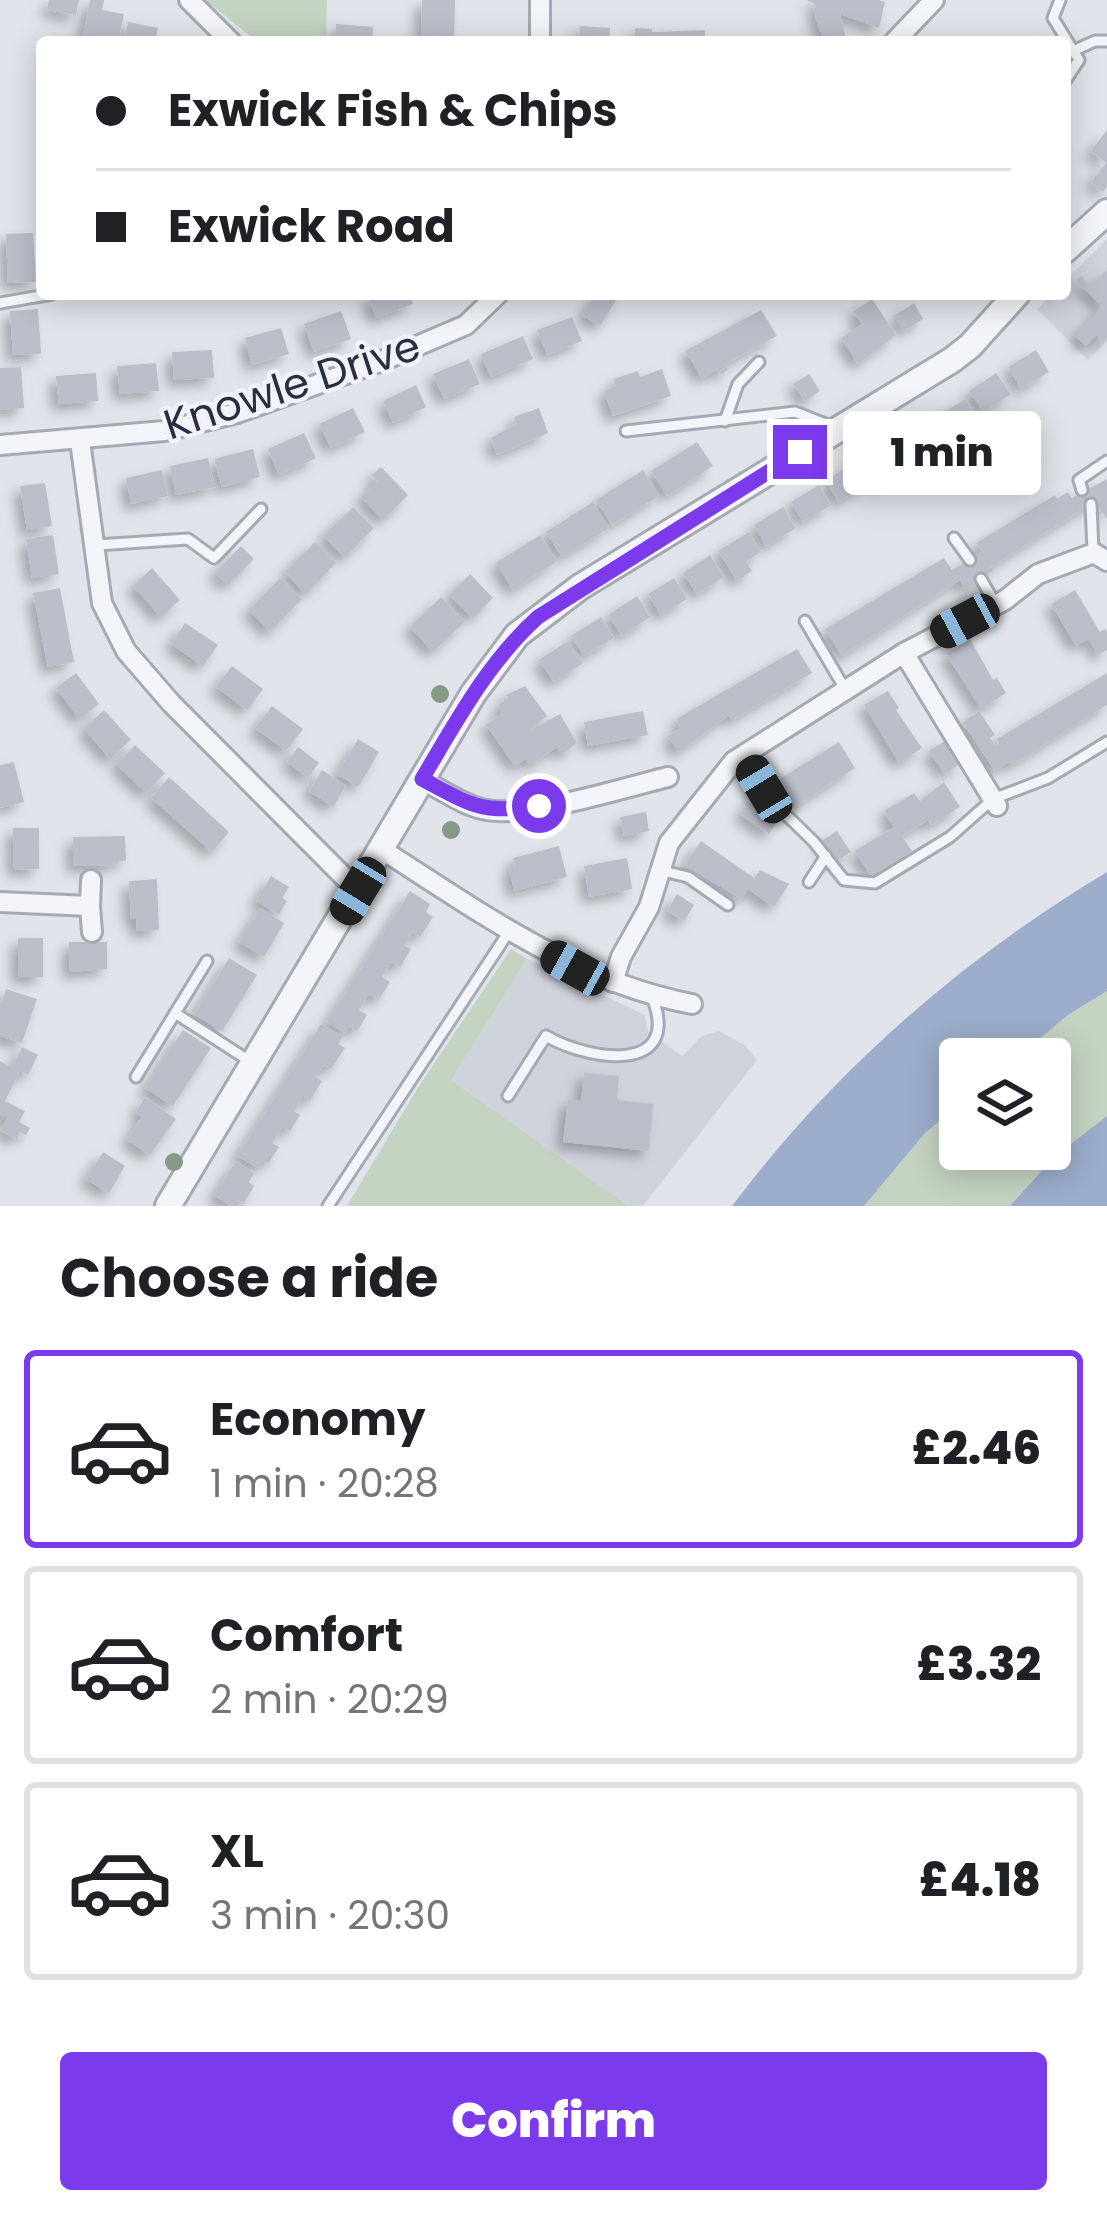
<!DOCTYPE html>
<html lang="en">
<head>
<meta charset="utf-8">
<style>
  body { margin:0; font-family:Poppins,sans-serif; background:#f2f2f2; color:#202124; height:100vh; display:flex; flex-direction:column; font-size:45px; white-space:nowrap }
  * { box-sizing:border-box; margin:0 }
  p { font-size:39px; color:#757577 }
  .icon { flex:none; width:66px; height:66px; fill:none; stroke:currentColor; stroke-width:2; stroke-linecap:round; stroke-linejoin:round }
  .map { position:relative; height:1206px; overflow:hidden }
  .sheet { display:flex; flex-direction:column; background:#fff; flex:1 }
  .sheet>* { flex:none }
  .banner { position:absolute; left:36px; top:36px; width:1035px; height:264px; border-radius:12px; box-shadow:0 6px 30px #0003; display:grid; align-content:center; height:264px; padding:0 60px; background:#fff }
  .controls { position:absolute; left:939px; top:1038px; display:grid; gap:24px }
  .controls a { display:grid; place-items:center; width:132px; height:132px; border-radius:12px; background:#fff; box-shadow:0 6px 30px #0003; font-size:60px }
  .end { position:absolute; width:54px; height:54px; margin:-27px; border:15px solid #7c3aed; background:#fff; box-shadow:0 0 0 6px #fff }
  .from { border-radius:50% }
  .bubble { position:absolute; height:84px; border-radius:12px; background:#fff; box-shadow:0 6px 30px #0003; font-size:39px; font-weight:800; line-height:84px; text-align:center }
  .car { position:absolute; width:36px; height:72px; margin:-36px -18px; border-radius:15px; box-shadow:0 0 9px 3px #0007; background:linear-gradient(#222 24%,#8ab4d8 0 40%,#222 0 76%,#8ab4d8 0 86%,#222 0) }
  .banner b { display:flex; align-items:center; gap:42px; height:114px; font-size:45px }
  .banner b+b { border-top:3px solid #e0e0e0 }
  .banner i { width:30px; height:30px; background:#202124 }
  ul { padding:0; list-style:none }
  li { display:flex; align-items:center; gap:36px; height:198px; margin:0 24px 18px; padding:0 36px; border:6px solid #e0e0e0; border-radius:12px }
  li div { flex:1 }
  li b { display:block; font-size:45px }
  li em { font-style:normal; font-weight:800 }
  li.active { border-color:#7c3aed }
  li>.icon { width:108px; height:108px; stroke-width:1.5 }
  h2 { padding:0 60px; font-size:54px; line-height:144px }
  .action { display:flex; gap:24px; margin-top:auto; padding:24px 60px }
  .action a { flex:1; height:138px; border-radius:12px; background:#7c3aed; color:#fff; font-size:48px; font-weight:800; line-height:138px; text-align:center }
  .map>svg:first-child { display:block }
</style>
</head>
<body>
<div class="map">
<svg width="1107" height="1206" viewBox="0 0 1107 1206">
  <defs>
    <filter id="shadow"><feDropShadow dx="-7" dy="7" stdDeviation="6" flood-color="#0004"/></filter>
  </defs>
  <rect width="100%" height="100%" fill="#e0e3e9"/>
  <g fill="#ced2db">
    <path d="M1107 239V341L1088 360 1037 309 1052 294H1065V281Z"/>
    <path d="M527 959 645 1015 648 1032 682 1056 702 1036 719 1031 746 1046 757 1060 643 1206H629L451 1080Z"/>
  </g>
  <g fill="#c4d3c1">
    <path d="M205 0H327L326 42H258Z"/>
    <path d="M511 949 527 959 451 1080 629 1206H347L417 1089Z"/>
    <path d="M1107 991V1116L1055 1156 1010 1206H864L925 1133 960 1104V1149H1050V1059H1015L1068 1015Z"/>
  </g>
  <g fill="#9badca">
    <path d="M1107 872V991L1068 1015 1015 1059H960V1104L925 1133 864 1206H732C835 1069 961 960 1107 872Z"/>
    <path d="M1107 1116V1206H1010L1055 1156Z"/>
  </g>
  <g fill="#babec9" filter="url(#shadow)">
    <path d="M49 0H79L76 15 47 10Z"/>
    <path d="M90 0H104L102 10 124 14 118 42 82 40Z"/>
    <path d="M422 0H455L454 42H421Z"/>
    <path d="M806 0H879L885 2 879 28 840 14 847 42H825L816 20 815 4Z"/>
    <path d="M128 22 158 28 155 42H124Z"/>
    <path d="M336 24 373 27 372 42H335Z"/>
    <path d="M580 26 610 28 609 42H579Z"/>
    <path d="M635 28 652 29V32L705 30V42L635 41Z"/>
    <path d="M1107 130V187L1103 192 1091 182 1106 163 1091 151Z"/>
    <path d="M33 233 36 282 8 283 6 234Z"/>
    <path d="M1107 270V338L1103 342 1097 335 1086 346 1075 336 1103 307 1076 281 1081 276 1090 285Z"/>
    <path d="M367 294H409L413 304 376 318Z"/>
    <path d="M596 294H620L600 326 582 315Z"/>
    <path d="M872 299 896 335 858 364 841 338 862 324 853 312Z"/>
    <path d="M914 303 923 319 904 331 894 316Z"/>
    <path d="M38 309 41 354 13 355 10 311Z"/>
    <path d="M761 310 777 336 725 364 728 370 720 375 717 369 702 378 685 351Z"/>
    <path d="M341 311 351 339 314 352 304 324Z"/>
    <path d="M572 317 582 341 547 355 537 330Z"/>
    <path d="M281 328 289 354 252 365 245 338Z"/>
    <path d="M523 336 533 359 491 377 481 354Z"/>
    <path d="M212 350 214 378 174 380 172 352Z"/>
    <path d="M1036 350 1049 372 1021 389 1008 367Z"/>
    <path d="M469 359 480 384 444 399 433 374Z"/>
    <path d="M156 363 159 391 120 394 117 366Z"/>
    <path d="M21 367 24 408 0 410V368Z"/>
    <path d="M662 369 671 396 613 416 604 391 616 386 614 379 638 371 640 377Z"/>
    <path d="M96 373 98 401 59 404 56 376Z"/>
    <path d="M996 373 1011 394 984 412 969 391Z"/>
    <path d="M809 374 820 391 805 401 793 384Z"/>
    <path d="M416 385 426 407 393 423 383 401Z"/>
    <path d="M965 399 980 420 951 440 936 418Z"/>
    <path d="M353 408 365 432 331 448 319 424Z"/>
    <path d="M539 408 548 433 497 455 491 438 516 424 514 417Z"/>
    <path d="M930 421 944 442 929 451 934 458 922 466 901 439Z"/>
    <path d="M304 433 316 458 279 475 268 449Z"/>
    <path d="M697 442 713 466 667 496 651 471Z"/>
    <path d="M892 444 907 465 880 484 865 463Z"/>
    <path d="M253 449 260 477 222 487 214 459Z"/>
    <path d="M208 458 215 487 176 495 170 466Z"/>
    <path d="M856 461 869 482 839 502 825 481Z"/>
    <path d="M381 467 408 495 383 520 361 497 377 481 372 475Z"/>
    <path d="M162 470 168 496 131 504 126 478Z"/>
    <path d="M643 470 659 496 612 525 596 500Z"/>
    <path d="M1107 479V519L1094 502 991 567 993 571 965 589 960 580 842 656 825 629 944 558 952 570 982 552 976 543 1055 495 1057 499 1068 492 1072 498Z"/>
    <path d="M45 483 52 526 27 530 20 486Z"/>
    <path d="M819 485 831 505 803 522 791 502Z"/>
    <path d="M593 502 609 528 562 557 546 532Z"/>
    <path d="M353 507 374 528 345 558 323 536Z"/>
    <path d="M783 507 796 528 766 546 754 525Z"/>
    <path d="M749 532 761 552 746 561 752 571 737 581 718 551Z"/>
    <path d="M53 535 59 574 32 578 26 539Z"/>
    <path d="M540 535 557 561 513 590 496 563Z"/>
    <path d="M315 542 336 563 306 594 285 572Z"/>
    <path d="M241 546 254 559 228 585 215 573Z"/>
    <path d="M710 555 724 577 697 594 683 573Z"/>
    <path d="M152 568 180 600 161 617 133 586Z"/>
    <path d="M470 574 493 598 473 618 449 595Z"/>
    <path d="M280 578 302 599 270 632 249 610Z"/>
    <path d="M674 578 687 599 661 615 648 594Z"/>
    <path d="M60 588 74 662 48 667 33 593Z"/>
    <path d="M1075 590 1100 632 1105 629 1107 632V650L1098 655 1089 638 1076 646 1051 604Z"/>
    <path d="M637 596 650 617 622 636 608 615Z"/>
    <path d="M441 597 465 622 433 652 410 627Z"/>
    <path d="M601 617 614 638 584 656 571 636Z"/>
    <path d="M185 623 218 645 203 666 171 644Z"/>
    <path d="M970 639 993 680 997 678 1006 693 981 709 946 654Z"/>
    <path d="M568 641 583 663 554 682 539 660Z"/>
    <path d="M797 649 812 673 732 720 729 715 679 752 668 736 681 728 676 719Z"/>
    <path d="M232 666 263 689 247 710 216 687Z"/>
    <path d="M76 673 99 704 79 719 56 688Z"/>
    <path d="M1107 673V705L1012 765 1010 761 995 771 963 722 979 711 995 735 990 738 995 745 999 743 997 739Z"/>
    <path d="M525 686 547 716 528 731 560 714 577 743 563 754 557 747 530 765 525 759 515 766 486 725 503 712 498 705 508 698 506 695Z"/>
    <path d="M888 691 899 708 896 710 922 748 899 763 864 705Z"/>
    <path d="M272 706 303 729 286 751 255 728Z"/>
    <path d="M104 710 131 740 110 759 84 729Z"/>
    <path d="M643 711 648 735 588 746 584 722Z"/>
    <path d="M358 739 379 752 358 787 337 774Z"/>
    <path d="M946 740 961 763 945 774 929 751Z"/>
    <path d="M839 742 855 768 796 806 790 796 765 810 778 820 769 834 740 814 756 794Z"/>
    <path d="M135 745 165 773 146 793 116 764Z"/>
    <path d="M298 747 319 763 308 778 287 762Z"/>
    <path d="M14 762 24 802 0 808V765Z"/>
    <path d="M322 770 346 786 333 807 309 791Z"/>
    <path d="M169 777 229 832 212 852 151 798Z"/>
    <path d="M944 782 960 807 931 825 928 820 902 836 912 851 871 876 855 851 894 827 884 811 914 793 920 801Z"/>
    <path d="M646 812 649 831 624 836 620 817Z"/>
    <path d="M13 828H39V869L14 870Z"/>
    <path d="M837 831 851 852 835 862 821 841Z"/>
    <path d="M125 836 126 861H115L114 865 73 866V837Z"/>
    <path d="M701 841 754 878 760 870 789 884 774 907 748 889 741 899 684 865Z"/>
    <path d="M559 846 567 877 514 891 509 868 515 867 513 858Z"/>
    <path d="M627 858 632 889 589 897 584 866Z"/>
    <path d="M271 876 289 887 282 898 287 901 279 915 256 901Z"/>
    <path d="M157 879 159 930 137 931 136 919H131L129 881Z"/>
    <path d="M410 891 430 904 426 912 433 917 420 937 413 932 404 945 411 949 400 967 391 962 382 977 390 982 379 999 369 994 359 1010 367 1015 357 1031 349 1026 345 1033 327 1022Z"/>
    <path d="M677 894 694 905 684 921 667 911Z"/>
    <path d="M260 908 284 923 264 957 239 942Z"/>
    <rect x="18" y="938" width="25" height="39"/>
    <path d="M69 942H107V969L69 972Z"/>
    <path d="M229 958 257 975 222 1031 194 1014Z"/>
    <path d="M6 989 37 999 22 1043 0 1036V1008Z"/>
    <path d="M321 1024 343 1037 338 1044 345 1048 331 1069 324 1065 316 1077 322 1081 310 1101 303 1096 294 1111 300 1115 290 1131 282 1127 272 1143 279 1147 268 1164 263 1160 258 1168 237 1156Z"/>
    <path d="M183 1030 211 1048 173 1106 145 1088Z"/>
    <path d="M22 1047 38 1055 28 1075 20 1071 5 1101 25 1111 19 1122 30 1128 26 1135 20 1132 17 1139 0 1131 8 1117 0 1113V1061L12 1067Z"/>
    <path d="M584 1073 619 1076 617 1100 653 1104 649 1151 563 1142 568 1100 581 1101Z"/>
    <path d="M145 1097 176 1119 150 1155 127 1140 142 1116 136 1112Z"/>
    <path d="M103 1152 125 1166 109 1193 86 1179Z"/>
    <path d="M236 1161 254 1173 249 1182 254 1186 244 1203 239 1200 231 1206 214 1195Z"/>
  </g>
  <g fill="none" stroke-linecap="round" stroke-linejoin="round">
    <g stroke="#a5a9b3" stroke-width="15">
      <g id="service">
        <path d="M1060 0 1053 18 1079 60 1065 81"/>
        <path d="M1075 50 1095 41H1107"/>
        <path d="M0 303 52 294"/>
        <path d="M725 421 738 384 759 362"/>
        <path d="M626 431 795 412 833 427"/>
        <path d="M1082 490 1079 480 1107 461"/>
        <path d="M1091 504 1093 551"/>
        <path d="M954 538 970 560"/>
        <path d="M96 545 188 539 214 558 261 509"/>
        <path d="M981 579 996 605"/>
        <path d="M805 621 845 689"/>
        <path d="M743 754 775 804 814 842 844 880 875 883 950 837 993 799 1048 778 1107 742"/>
        <path d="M659 870 688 877 728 905"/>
        <path d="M809 882 826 856"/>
        <path d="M175 1013 251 1062"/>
        <path d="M136 1077 207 961"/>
        <path d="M508 1096 546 1036C589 1061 683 1075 652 997"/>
        <path d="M328 1206 510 930"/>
      </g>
    </g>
    <g stroke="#a5a9b3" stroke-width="24">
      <g id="minor">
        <path d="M189 0 231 42"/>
        <path d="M540 0V42"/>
        <path d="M894 42 934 0"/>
        <path d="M80 441 102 603 126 651 171 703 358 891"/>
        <path d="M0 445 164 431 237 413 382 361 466 325 498 294"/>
        <path d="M904 653 997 806"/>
        <path d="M422 780C441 789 461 804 482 809 524 820 622 788 668 777"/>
        <path d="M381 849C480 912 575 982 692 1004"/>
        <path d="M0 902 90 906 91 880"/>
        <path d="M90 906 92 932"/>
        <path d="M613 982 621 957 649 907 669 843 734 761 904 653 1005 600 1038 574 1094 553 1107 561"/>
      </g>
    </g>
    <g stroke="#a5a9b3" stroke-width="30">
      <g id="tertiary">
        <path d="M1065 250 1107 212"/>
        <path d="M168 1206 473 694 517 635 580 587 952 360 970 346 1017 294"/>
      </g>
    </g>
    <use href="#service" stroke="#f3f4f7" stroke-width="9"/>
    <use href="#minor" stroke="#f3f4f7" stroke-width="18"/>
    <use href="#tertiary" stroke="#f3f4f7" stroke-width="24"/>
  </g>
  <g fill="#849986">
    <circle cx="440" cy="694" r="9"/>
    <circle cx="451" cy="830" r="9"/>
    <circle cx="174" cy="1162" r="9"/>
  </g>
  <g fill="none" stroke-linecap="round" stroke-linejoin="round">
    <path stroke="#7c3aed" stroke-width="15" d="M539 806C481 814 473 806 422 779 456 722 488 662 538 617L800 452"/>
  </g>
  <g text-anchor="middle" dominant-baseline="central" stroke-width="9" stroke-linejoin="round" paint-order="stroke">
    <g font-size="42" fill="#282f41" stroke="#f0f2f7">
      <text transform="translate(292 385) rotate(-18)">Knowle Drive</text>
    </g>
  </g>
</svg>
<div class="controls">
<a><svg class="icon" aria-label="layers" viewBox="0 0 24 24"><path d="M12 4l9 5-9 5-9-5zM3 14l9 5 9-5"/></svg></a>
</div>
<i class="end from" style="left:539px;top:806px"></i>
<i class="end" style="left:800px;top:452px"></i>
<div class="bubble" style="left:843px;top:411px;width:198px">1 min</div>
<i class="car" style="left:965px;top:621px;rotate:242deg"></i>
<i class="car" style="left:764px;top:789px;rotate:329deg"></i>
<i class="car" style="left:358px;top:891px;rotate:211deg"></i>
<i class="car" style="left:575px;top:968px;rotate:299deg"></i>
<div class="banner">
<b><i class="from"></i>Exwick Fish &amp; Chips</b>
<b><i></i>Exwick Road</b>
</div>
</div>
<section class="sheet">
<h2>Choose a ride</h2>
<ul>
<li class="active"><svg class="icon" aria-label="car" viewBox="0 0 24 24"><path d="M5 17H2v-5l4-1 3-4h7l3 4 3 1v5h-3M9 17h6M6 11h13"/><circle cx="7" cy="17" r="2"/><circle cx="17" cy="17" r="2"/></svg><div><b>Economy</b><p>1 min · 20:28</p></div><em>£2.46</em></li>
<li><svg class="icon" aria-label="car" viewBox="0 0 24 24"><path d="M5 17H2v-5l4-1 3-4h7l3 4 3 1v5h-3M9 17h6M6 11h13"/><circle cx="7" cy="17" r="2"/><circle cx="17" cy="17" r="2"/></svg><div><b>Comfort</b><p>2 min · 20:29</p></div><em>£3.32</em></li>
<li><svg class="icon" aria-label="car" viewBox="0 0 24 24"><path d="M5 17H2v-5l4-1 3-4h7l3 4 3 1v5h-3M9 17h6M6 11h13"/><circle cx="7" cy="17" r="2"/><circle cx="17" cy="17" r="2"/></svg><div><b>XL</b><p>3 min · 20:30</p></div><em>£4.18</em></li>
</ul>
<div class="action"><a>Confirm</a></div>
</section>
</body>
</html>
